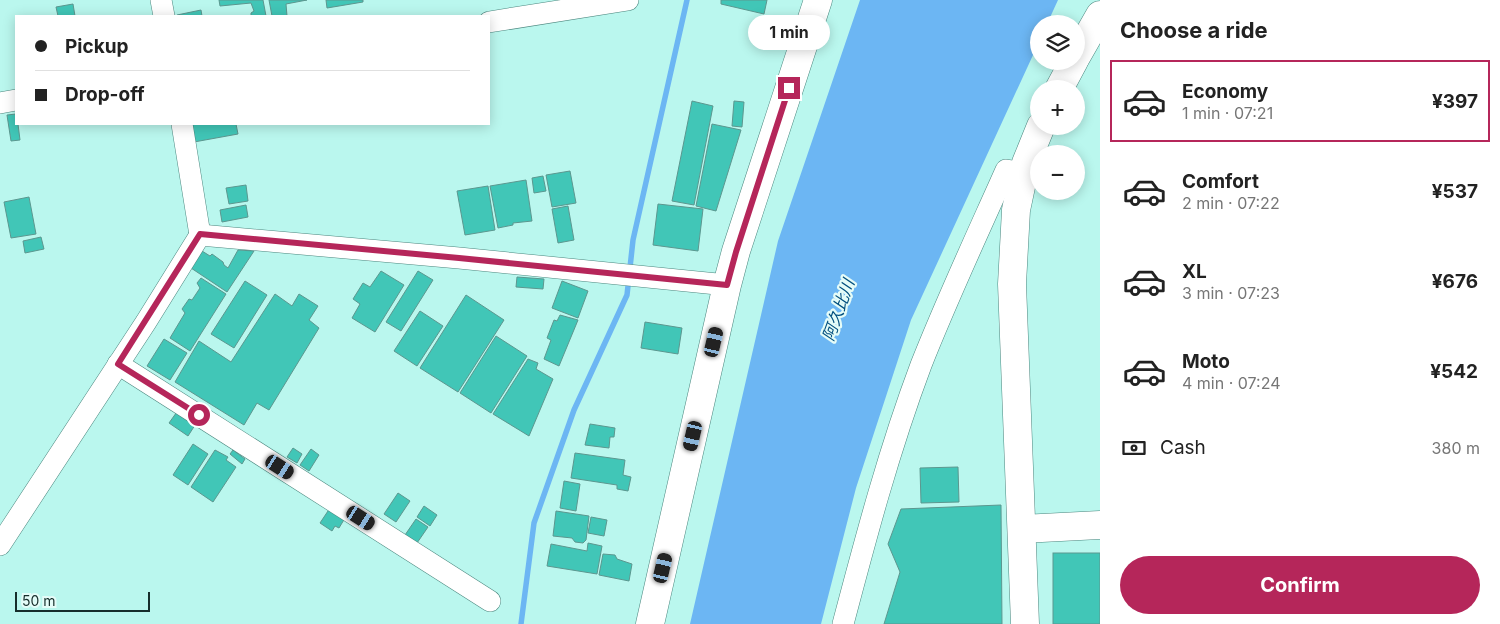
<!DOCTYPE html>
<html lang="en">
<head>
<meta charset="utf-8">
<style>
  body { margin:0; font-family:Inter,"Noto Sans JP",sans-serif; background:#f2f2f2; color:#222; height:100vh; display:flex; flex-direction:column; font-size:19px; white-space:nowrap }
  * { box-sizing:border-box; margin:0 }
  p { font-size:16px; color:#767676 }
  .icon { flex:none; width:28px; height:28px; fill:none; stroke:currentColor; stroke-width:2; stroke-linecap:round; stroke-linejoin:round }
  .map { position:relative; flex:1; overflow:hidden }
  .details { display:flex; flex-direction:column; background:#fff; width:400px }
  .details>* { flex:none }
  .banner { position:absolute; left:15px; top:15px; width:475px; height:110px; border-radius:0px; box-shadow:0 2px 12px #0003; display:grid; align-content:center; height:110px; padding:0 20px; background:#fff }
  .fabs { position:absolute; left:1030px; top:15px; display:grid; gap:10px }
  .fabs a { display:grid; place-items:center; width:55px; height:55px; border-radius:50%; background:#fff; box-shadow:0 2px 12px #0003; font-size:25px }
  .scale { position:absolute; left:15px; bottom:12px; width:135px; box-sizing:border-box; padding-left:5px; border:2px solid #162e2b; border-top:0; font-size:14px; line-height:18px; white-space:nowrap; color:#162e2b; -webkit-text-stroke:4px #e5fcf8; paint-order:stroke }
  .end { position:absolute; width:22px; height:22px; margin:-11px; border:6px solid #b5265a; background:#fff; box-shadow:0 0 0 2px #fff }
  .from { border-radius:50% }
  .bubble { position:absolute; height:35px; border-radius:18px; background:#fff; box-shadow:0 2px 12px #0003; font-size:16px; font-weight:700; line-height:35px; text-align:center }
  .car { position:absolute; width:15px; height:30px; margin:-15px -8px; border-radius:6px; box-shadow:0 0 4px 1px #0007; background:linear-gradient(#222 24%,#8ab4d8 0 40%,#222 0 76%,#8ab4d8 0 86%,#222 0) }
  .banner b { display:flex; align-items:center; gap:18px; height:48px; font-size:19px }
  .banner b+b { border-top:1px solid #e0e0e0 }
  .banner i { width:12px; height:12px; background:#222 }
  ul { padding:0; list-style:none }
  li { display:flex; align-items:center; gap:15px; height:82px; margin:0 10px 8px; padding:0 10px; border:2px solid transparent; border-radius:0px }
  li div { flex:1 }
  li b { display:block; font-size:19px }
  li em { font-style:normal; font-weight:700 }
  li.on { border-color:#b5265a }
  li>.icon { width:45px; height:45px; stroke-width:1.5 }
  h2 { padding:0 20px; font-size:22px; line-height:60px }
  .pay { display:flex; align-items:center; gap:12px; height:55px; padding:0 20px; font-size:19px }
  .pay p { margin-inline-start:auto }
  .action { display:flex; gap:10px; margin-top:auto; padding:10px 20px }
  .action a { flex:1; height:58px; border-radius:30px; background:#b5265a; color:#fff; font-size:20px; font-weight:700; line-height:58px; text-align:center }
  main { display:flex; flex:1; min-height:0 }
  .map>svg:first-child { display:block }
</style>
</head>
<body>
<main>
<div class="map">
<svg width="1100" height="624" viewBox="0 0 1100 624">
  <rect width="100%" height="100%" fill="#baf7ee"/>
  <path fill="#6cb6f3" d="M860 0H1058L1047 24H1039V42L911 320 856 488 821 624H690L778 241Z"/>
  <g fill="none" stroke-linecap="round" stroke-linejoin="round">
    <path stroke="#6cb6f3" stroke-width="5.5" d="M521 624 534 523 574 410 627 295 633 240 687 0"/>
  </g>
  <g fill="#41c6b7" stroke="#5c978f">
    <path d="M219 0H263L266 16H251V13L254 11 251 3 220 6Z"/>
    <path d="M269 0H307L286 4 287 16H272Z"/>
    <path d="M326 0H363V2L327 8Z"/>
    <path d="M721 0H767L764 14 721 4Z"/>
    <path d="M73 4 75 16H58L56 7Z"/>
    <path d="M201 10 202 16H178L177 15Z"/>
    <path d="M692 101 713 106 694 205 672 201Z"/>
    <path d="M734 101 744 102 742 127 732 126Z"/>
    <path d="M16 114V124H18L20 140 11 141 7 115Z"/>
    <path d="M191 124H236L238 134 194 142Z"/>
    <path d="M712 124 741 130 716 211 696 206Z"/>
    <path d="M570 171 576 203 552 207 546 175Z"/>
    <path d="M543 176 546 191 534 193 532 178Z"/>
    <path d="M526 180 532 221 513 223V225L498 228 490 186Z"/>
    <path d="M246 185 248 201 229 204 226 188Z"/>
    <path d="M488 186 495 230 465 235 457 191Z"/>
    <path d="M29 197 36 234 11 238 4 202Z"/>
    <path d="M658 204 703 209 698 251 653 245Z"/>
    <path d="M246 205 248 217 222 222 220 210Z"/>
    <path d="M568 206 574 240 558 243 552 209Z"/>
    <path d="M41 237 44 249 25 253 23 241Z"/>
    <path d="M238 250 254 251 227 292 191 268 202 251 210 256 212 254 223 262 224 265 228 268Z"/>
    <path d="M381 271 404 285 375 332 352 318 360 304 353 299 363 283 370 287Z"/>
    <path d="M418 271 433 280 401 331 386 322Z"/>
    <path d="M517 277 544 279 543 289 516 287Z"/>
    <path d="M201 278 226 294 190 351 170 338 185 313 182 309 189 299 192 300 200 288 197 283Z"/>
    <path d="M245 281 267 295 234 348 211 334Z"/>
    <path d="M562 281 588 291 578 318 552 308Z"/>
    <path d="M275 294 292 306 299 294 318 306 309 320 319 328 269 410 257 403 244 425 175 382 199 341 231 362Z"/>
    <path d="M466 295 504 320 458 392 420 368Z"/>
    <path d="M420 311 443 326 417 366 394 351Z"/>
    <path d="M560 315 578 320 559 366 544 359 551 340 547 338 554 320 557 321Z"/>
    <path d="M645 322 682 328 678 354 641 348Z"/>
    <path d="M496 336 527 356 491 413 460 393Z"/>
    <path d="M164 339 187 353 170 380 147 366Z"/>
    <path d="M528 359 538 363 536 369 553 379 529 436 493 414Z"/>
    <path d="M179 409 197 422 188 436 169 423Z"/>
    <path d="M590 424 615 428 614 437H610L609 448 585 445Z"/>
    <path d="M193 444 208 454 188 485 173 475Z"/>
    <path d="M293 448 302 454 297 463 287 457Z"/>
    <path d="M311 449 319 455 309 471 300 465Z"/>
    <path d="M215 450 228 457 226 460 236 467 213 502 191 487Z"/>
    <path d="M233 450 245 459 242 464 230 454Z"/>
    <path d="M575 453 625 460 623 475 631 477 628 491 617 489V485L571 478Z"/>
    <path d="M958 467 959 502 921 503 920 468Z"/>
    <path d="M564 481 580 484 576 511 560 508Z"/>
    <path d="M398 493 410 501 396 522 384 514Z"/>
    <path d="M1001 505 1002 624H884L900 572 888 544 901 509Z"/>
    <path d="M424 506 437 515 430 526 417 517Z"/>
    <path d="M330 508 345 518 339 528 335 526 332 531 320 523Z"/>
    <path d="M556 511 589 516 586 540 583 543 575 542 572 538 553 536Z"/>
    <path d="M591 517 607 520 604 536 588 533Z"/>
    <path d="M416 519 428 527 417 543 405 535Z"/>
    <path d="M588 543 602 546 597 574 547 566 551 544 587 551Z"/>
    <rect x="1053" y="553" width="47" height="71"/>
    <path d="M603 554 615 555 617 559 632 564 629 581 599 575Z"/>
  </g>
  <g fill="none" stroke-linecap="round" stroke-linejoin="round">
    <g stroke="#4c877f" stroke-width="22">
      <g id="street">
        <path d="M161 0 164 16"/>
        <path d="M489 22 628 0"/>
        <path d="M0 103 16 100"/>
        <path d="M182 124 200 235"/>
        <path d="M118 364 490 601"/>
        <path d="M0 545 146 322 200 235 459 258 727 285"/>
        <path d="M843 624C866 537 889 450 921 365 947 299 977 235 1006 170L1024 173"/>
      </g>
    </g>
    <g stroke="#4c877f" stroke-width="29">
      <g id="secondary">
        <path d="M1076 57 1100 15"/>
        <path d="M1059 89 1074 61"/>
        <path d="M1022 529 1100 525"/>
        <path d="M650 624 727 285 736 251 818 0"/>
        <path d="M1025 624 1012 284 1016 210 1026 163 1041 126"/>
      </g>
    </g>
    <use href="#street" stroke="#fff" stroke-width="21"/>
    <use href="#secondary" stroke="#fff" stroke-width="28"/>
  </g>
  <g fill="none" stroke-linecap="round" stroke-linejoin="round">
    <path stroke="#b5265a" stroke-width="6" d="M199 415 118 364 200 234 459 258 727 285 736 252 789 88"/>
  </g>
  <g text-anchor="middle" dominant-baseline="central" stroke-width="4.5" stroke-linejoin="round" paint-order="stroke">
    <g font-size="16" font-style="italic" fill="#004e7e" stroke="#e5fcf8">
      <text transform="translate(838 310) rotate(-70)">阿久比川</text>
    </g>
  </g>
</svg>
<div class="fabs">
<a><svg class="icon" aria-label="layers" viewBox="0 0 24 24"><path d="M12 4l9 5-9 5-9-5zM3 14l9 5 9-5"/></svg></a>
<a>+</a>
<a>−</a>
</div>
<div class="scale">50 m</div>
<i class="end from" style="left:199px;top:415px"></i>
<i class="end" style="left:789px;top:88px"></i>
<div class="bubble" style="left:748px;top:15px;width:82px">1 min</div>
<i class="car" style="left:714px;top:342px;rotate:13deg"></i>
<i class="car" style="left:693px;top:436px;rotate:193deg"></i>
<i class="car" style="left:280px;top:467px;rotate:123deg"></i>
<i class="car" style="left:361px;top:518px;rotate:123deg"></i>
<i class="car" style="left:663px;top:568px;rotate:13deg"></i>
<div class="banner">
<b><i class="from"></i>Pickup</b>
<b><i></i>Drop-off</b>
</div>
</div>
<section class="details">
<h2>Choose a ride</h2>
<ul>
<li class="on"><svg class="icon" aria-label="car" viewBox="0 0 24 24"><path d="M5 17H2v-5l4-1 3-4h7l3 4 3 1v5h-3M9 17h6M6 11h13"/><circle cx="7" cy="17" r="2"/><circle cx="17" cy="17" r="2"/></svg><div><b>Economy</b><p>1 min · 07:21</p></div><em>¥397</em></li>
<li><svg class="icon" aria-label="car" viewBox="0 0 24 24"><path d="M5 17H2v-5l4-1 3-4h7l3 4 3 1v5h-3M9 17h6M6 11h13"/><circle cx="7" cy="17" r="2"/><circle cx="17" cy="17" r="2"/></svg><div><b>Comfort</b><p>2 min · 07:22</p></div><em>¥537</em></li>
<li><svg class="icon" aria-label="car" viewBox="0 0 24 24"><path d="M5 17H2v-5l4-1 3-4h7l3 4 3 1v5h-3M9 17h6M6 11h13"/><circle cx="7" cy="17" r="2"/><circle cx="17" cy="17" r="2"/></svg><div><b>XL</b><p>3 min · 07:23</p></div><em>¥676</em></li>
<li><svg class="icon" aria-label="car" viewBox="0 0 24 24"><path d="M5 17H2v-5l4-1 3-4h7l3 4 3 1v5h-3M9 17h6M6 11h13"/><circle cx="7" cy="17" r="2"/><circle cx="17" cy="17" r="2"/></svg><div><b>Moto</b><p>4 min · 07:24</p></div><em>¥542</em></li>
</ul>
<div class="pay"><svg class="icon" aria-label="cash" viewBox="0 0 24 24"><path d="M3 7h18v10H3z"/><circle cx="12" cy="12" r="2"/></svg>Cash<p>380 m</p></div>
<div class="action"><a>Confirm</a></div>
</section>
</main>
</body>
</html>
